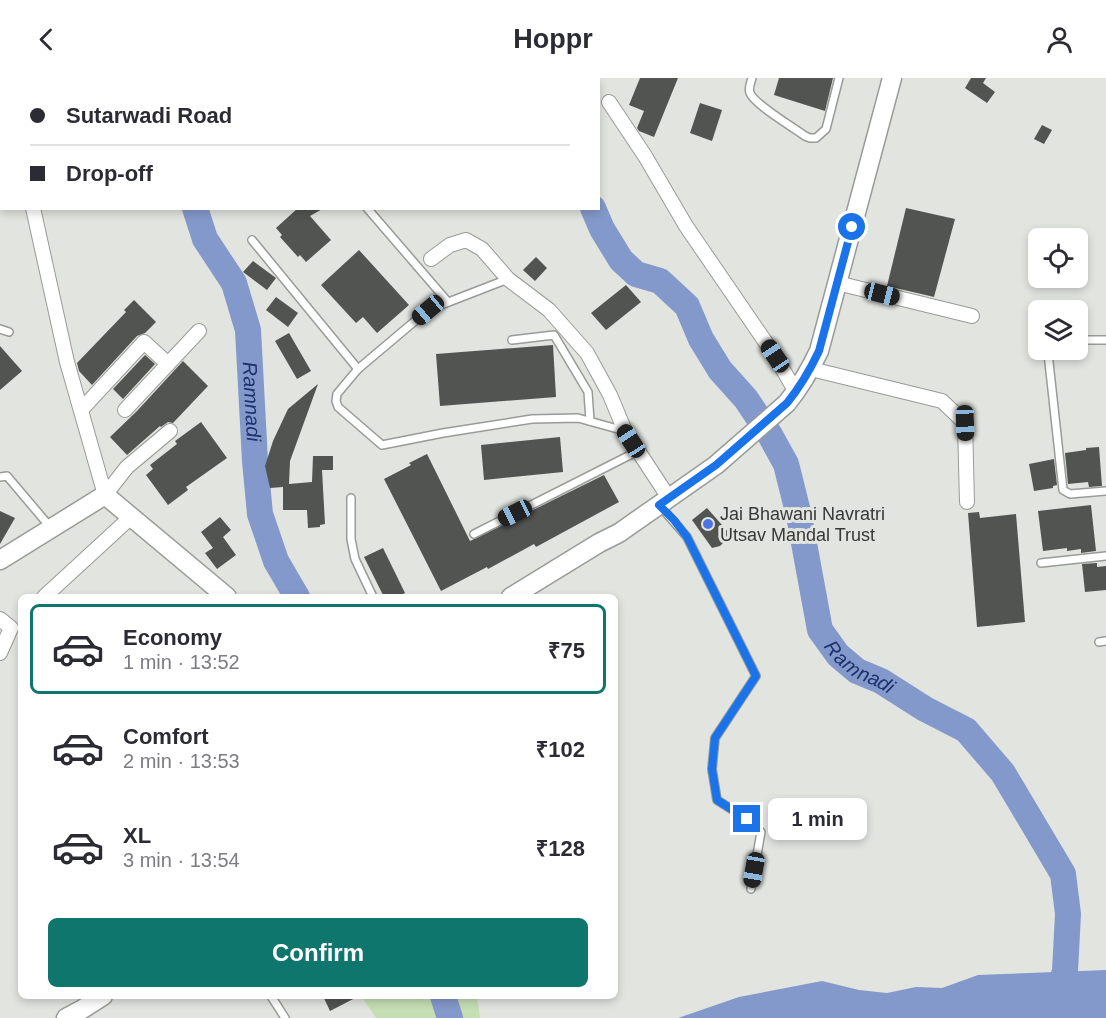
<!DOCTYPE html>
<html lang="en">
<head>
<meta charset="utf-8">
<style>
  body { margin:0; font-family:Arial,sans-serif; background:#f2f2f3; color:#2b2b33; height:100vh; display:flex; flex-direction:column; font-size:22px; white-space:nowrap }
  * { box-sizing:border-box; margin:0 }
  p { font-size:20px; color:#7c7c81 }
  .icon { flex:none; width:33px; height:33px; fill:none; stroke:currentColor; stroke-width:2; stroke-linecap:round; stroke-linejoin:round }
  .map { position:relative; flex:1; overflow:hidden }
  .side { position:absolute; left:18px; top:516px; width:600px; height:405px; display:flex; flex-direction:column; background:#fff; border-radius:9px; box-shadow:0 3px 9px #0003 }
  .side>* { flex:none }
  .top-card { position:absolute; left:0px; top:0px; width:600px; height:132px; box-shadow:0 3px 9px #0003; display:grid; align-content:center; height:132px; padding:0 30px; background:#fff }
  .tools { position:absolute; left:1028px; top:150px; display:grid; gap:12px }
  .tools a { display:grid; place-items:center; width:60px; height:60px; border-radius:9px; background:#fff; box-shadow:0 3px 9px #0003; font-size:30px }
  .end { position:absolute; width:27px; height:27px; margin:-14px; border:8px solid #1a73e8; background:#fff; box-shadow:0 0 0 3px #fff }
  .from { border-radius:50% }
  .bubble { position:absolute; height:42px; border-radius:9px; background:#fff; box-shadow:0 3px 9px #0003; font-size:20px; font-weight:700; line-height:42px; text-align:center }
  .car { position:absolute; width:18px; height:36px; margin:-18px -9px; border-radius:8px; box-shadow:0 0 4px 2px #0007; background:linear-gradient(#222 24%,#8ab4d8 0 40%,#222 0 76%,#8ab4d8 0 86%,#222 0) }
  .top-card b { display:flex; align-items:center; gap:21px; height:57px; font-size:22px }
  .top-card b+b { border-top:2px solid #e1e1e2 }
  .top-card i { width:15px; height:15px; background:#2b2b33 }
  ul { padding:10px 0 0; list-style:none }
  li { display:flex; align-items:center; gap:18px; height:90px; margin:0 12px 9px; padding:0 18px; border:3px solid transparent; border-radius:9px }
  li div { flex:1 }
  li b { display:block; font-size:22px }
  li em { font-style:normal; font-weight:700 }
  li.active { border-color:#0f766e }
  li>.icon { width:54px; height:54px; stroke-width:1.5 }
  .button { display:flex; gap:12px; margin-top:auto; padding:12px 30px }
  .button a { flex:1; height:69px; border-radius:9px; background:#0f766e; color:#fff; font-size:24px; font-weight:700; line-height:69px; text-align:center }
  header { display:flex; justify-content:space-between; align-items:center; height:78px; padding:0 30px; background:#fff; font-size:27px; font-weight:700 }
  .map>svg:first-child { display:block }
</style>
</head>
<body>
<header><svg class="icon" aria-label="back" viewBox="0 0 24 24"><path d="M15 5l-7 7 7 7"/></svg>Hoppr<svg class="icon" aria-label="person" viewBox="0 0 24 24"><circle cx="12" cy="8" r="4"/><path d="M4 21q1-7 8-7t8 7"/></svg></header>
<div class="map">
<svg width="1106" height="940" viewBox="0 0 1106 940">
  <rect width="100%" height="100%" fill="#e2e4e0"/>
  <path fill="#c5deb4" d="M361 918H477L480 940H376Z"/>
  <path fill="#8499cb" d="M1106 892V940H678L739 919 822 903 859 912 887 915 916 909 942 910 978 897Z"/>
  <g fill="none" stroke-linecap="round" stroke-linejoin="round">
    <g stroke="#8499cb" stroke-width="26">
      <path d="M356 0 366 2"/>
      <path d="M546 0V2"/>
      <path d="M239 2 245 0"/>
      <path d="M400 2 407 0"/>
      <path id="s1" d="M195 130 205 161 234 205 248 252 255 383 260 436 276 483 297 519"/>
      <path id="s2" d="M593 130 602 151 621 182 636 196 660 203 687 228 701 261 720 292 746 321 770 357 786 386 799 438 820 552 838 577 857 593 881 603 925 631 966 652 1003 695 1063 796 1068 836 1065 893 1051 940"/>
      <path d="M443 918 450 940"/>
    </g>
  </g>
  <g fill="#525451">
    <path d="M640 0H678L654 59 639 53 637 50 644 33 629 27Z"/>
    <path d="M779 0H833L825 33 774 17Z"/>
    <path d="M971 0H986L983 5 995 14 987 25 965 10Z"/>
    <path d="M700 25 722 32 712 63 690 55Z"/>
    <path d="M1042 47 1052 52 1044 66 1034 61Z"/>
    <path d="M298 130H324L310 138 331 162 306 184 300 177 298 179 280 159 282 157 276 150Z"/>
    <path d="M906 130 955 141 934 219 887 208Z"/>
    <path d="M359 172 409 227 377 255 363 239 356 245 321 207Z"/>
    <path d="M536 179 547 190 535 203 523 192Z"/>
    <path d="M253 183 276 200 267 212 243 194Z"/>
    <path d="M626 207 641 224 606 252 591 235Z"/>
    <path d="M276 219 298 235 288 249 266 232Z"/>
    <path d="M134 222 156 244 145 255 137 258 92 307 79 293 77 285 126 234 124 232Z"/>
    <path d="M289 255 311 293 297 301 275 263Z"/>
    <path d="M553 267 556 319 440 328 436 276Z"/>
    <path d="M0 268 22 293 0 312Z"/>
    <path d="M145 277 155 286 123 321 113 311Z"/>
    <path d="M183 283 208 308 173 345 168 344 161 349 160 348 127 377 110 359 137 333Z"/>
    <path d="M318 306 290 383 289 406 312 404 313 378H333V392H322L325 446 320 447V449L308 450 307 432H283V409L270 410 265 388 273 363 288 331Z"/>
    <path d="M201 344 227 380 186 409 188 412 168 427 146 397 153 391 150 387 177 366 175 363Z"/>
    <path d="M560 359 563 394 484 402 481 367Z"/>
    <path d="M1099 369 1102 408 1089 409 1088 404 1068 406 1065 375 1086 372V370Z"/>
    <path d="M427 376 470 463 604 397 619 424 536 469 534 466 488 491 487 489 441 513 384 401 411 387 409 385Z"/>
    <path d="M1054 381 1057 407 1053 408V410L1034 413 1029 386Z"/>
    <path d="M1091 427 1096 473 1081 475V471L1067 473V470L1043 473 1038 433Z"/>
    <path d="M707 430 730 456 728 460 720 468 712 470 692 442Z"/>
    <path d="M0 433 15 440 0 466Z"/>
    <path d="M979 434 980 440 1016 436 1025 544 977 549 968 435Z"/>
    <path d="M220 439 231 452 223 459 236 477 217 491 205 475 213 470 201 454Z"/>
    <path d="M383 470 405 515 397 519H384L364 479Z"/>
    <path d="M1097 485V489L1106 488V512L1085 514 1082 486Z"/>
    <path d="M323 918H359L330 933Z"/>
  </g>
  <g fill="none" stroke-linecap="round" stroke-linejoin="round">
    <g stroke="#999b98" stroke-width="10">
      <g id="service">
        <path d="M752 0C751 4 748 10 750 15 755 27 793 49 805 58L810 60H816L826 51 839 0"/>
        <path d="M367 130 448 224"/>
        <path d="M252 162 358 291"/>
        <path d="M508 201 428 232 358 291 337 316 336 323 338 329 382 367 443 355 532 341 578 340 625 353"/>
        <path d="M0 251 9 254"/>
        <path d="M512 262 554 257 588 314 590 343"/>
        <path d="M1077 262H1106"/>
        <path d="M1049 272 1048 275 1063 412 1070 416 1106 413"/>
        <path d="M0 399 7 398 51 450"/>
        <path d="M351 420V461L355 481 373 519"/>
        <path d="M660 428 687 459 756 598 715 660 712 691 717 722 747 741 761 754 751 811"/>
        <path d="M474 456 638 373"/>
        <path d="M1041 485 1106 478"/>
        <path d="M1099 564 1106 563"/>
        <path d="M271 918 285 940"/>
      </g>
    </g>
    <g stroke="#999b98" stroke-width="16">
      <g id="minor">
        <path d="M5 0V2"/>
        <path d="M0 12 2 11"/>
        <path d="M609 24 645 78 686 148 775 278 796 314"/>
        <path d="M33 130 67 284 105 417"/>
        <path d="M431 181 450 167 466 162 482 171 508 201 549 232 587 275 610 317 625 353 669 420"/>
        <path d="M837 205 972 238"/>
        <path d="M168 286 199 253"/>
        <path d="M811 291 942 323 965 345 967 424"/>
        <path d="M81 332 144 264 168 286 125 332"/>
        <path d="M105 417 127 389 170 353"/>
        <path d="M44 519 131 439"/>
        <path d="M0 541 11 550 0 575"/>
      </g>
    </g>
    <g stroke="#999b98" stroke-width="21">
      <g id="tertiary">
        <path d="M0 482 105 417 227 519"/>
        <path d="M511 519 599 465 619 455 669 420 716 387 787 325C800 309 810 292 819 273L892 0"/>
        <path d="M66 940 81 932 103 918"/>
      </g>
    </g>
    <use href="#service" stroke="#fff" stroke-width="7"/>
    <use href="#minor" stroke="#fff" stroke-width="14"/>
    <use href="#tertiary" stroke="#fff" stroke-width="18"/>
  </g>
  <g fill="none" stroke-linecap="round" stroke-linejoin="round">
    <path stroke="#1a73e8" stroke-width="8" d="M747 741 717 722 712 691 715 660 756 598 687 459 674 442 659 427 716 387 787 325C800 309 810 292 819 273L852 149"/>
  </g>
  <circle fill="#4c73e6" stroke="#e2e4e0" stroke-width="2" cx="708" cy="446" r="6"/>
  <g text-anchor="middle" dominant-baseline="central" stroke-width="6" stroke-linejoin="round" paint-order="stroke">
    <g font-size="18" fill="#373837" stroke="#e2e4e0" text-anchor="start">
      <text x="720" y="436">Jai Bhawani Navratri<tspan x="720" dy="21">Utsav Mandal Trust</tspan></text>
    </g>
    <g font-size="20" font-style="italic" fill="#1d316d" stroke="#e2e4e0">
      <text stroke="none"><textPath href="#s1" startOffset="206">Ramnadi</textPath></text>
      <text stroke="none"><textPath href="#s2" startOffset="554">Ramnadi</textPath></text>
    </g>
  </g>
</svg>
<div class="tools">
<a><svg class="icon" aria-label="locate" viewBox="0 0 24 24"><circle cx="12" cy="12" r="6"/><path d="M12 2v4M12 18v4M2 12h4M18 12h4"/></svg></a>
<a><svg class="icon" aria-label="layers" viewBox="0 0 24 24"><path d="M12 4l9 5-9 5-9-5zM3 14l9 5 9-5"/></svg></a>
</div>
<i class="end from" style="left:852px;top:149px"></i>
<i class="end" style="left:747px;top:741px"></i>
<div class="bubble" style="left:768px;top:720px;width:99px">1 min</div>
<i class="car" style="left:882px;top:216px;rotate:104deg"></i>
<i class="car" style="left:428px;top:232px;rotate:230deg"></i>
<i class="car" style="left:775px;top:278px;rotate:326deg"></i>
<i class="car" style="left:965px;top:345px;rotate:178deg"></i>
<i class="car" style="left:631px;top:363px;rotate:327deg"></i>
<i class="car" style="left:515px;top:435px;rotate:243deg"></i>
<i class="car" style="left:754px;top:792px;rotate:190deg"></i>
<div class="top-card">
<b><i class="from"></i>Sutarwadi Road</b>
<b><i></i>Drop-off</b>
</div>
<section class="side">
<ul>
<li class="active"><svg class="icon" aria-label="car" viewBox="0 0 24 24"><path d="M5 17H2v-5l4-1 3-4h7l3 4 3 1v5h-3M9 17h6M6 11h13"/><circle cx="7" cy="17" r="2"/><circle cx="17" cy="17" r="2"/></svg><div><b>Economy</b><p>1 min · 13:52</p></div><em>₹75</em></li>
<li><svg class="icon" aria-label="car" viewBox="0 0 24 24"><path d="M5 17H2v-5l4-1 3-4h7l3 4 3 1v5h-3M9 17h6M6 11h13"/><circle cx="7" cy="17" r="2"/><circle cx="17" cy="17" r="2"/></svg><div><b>Comfort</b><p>2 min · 13:53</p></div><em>₹102</em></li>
<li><svg class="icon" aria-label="car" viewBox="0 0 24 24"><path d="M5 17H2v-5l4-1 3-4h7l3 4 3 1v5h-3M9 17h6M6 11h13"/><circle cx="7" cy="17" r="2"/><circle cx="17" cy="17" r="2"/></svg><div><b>XL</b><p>3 min · 13:54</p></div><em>₹128</em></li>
</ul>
<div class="button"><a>Confirm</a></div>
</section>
</div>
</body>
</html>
